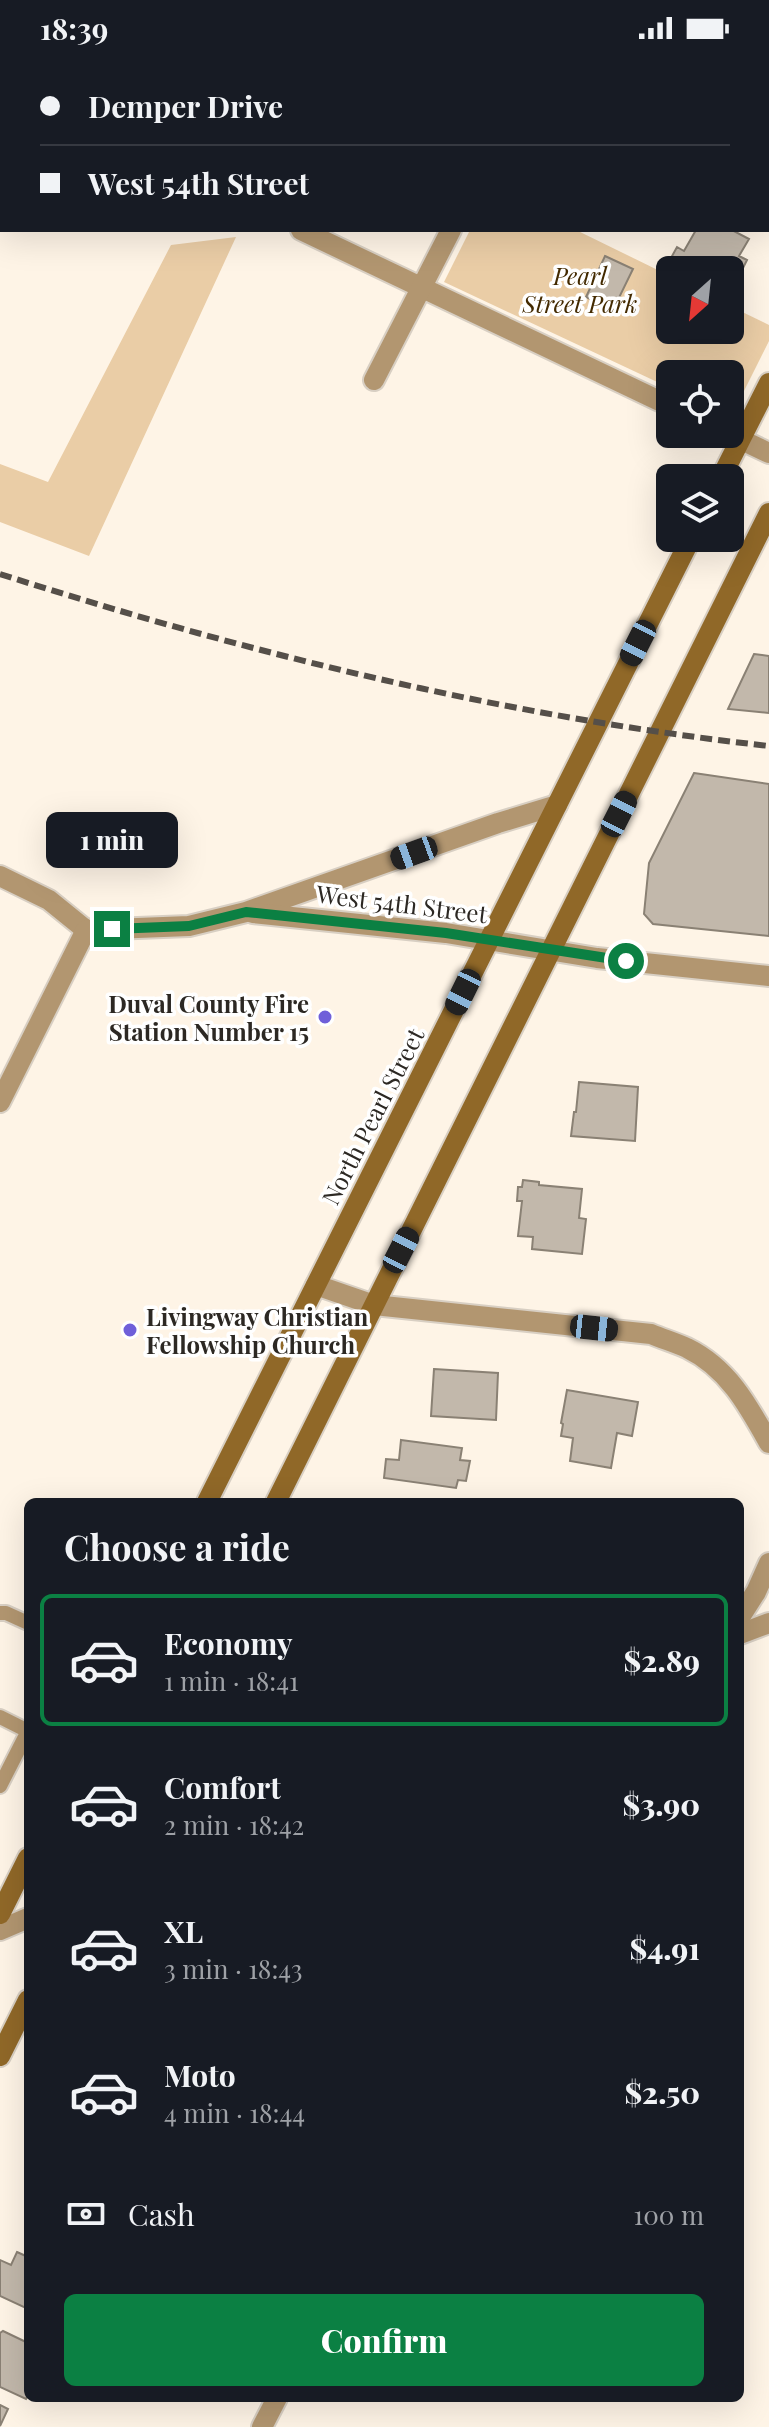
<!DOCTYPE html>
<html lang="en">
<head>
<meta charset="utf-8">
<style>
  body { margin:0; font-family:"Playfair Display",serif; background:#20242c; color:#f1f3f6; height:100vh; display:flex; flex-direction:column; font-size:30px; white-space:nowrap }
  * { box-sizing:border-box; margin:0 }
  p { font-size:26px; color:#9ea1a6 }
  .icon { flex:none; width:44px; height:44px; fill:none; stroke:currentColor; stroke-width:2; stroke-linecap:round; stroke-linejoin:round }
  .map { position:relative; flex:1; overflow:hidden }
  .side { position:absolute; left:24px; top:1442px; width:720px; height:904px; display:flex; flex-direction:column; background:#171b24; border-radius:12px; box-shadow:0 8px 32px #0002 }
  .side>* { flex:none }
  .top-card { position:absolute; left:0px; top:0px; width:770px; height:176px; box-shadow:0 8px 32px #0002; display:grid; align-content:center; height:176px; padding:0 40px; background:#171b24 }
  .needle { width:52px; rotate:207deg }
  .controls { position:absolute; left:656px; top:200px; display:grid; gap:16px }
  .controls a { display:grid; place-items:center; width:88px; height:88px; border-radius:12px; background:#171b24; box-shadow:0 8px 32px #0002; font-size:40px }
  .end { position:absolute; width:36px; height:36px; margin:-18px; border:10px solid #0b8043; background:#fff; box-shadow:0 0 0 4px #fff }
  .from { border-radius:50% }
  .bubble { position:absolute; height:56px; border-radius:12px; background:#171b24; box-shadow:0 8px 32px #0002; font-size:26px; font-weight:800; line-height:56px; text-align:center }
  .car { position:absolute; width:24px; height:48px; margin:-24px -12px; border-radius:10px; box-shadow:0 0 6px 2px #0007; background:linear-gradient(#222 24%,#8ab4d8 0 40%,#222 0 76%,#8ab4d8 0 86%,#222 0) }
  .top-card b { display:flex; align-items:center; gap:28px; height:76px; font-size:30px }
  .top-card b+b { border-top:2px solid #363941 }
  .top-card i { width:20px; height:20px; background:#f1f3f6 }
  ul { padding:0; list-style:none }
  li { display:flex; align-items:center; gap:24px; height:132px; margin:0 16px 12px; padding:0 24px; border:4px solid transparent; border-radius:12px }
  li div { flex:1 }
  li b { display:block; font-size:30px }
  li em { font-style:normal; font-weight:800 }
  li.current { border-color:#0b8043 }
  li>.icon { width:72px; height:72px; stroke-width:1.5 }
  h2 { padding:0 40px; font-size:36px; line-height:96px }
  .pay { display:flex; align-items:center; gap:20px; height:88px; padding:0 40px; font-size:30px }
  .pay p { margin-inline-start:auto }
  .action { display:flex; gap:16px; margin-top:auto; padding:16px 40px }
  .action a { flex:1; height:92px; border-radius:12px; background:#0b8043; color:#fff; font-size:32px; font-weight:800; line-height:92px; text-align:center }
  .status { display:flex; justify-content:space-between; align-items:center; height:56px; padding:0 40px; background:#171b24; direction:ltr }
  .status svg { height:22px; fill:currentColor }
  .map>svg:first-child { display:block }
</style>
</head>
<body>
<div class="status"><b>18:39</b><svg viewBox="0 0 49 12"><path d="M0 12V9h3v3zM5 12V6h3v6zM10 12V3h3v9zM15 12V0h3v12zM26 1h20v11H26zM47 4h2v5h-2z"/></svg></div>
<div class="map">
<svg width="769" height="2371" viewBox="0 0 769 2371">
  <rect width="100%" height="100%" fill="#fef4e6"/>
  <g fill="#eacda6">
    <path d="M470 174H576L670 220V274H730V250L769 269V285L731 361 730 318H670V332L444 226Z"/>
    <path d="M236 181 89 500 0 466V408L48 426 171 189Z"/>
  </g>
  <g fill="#c2b8ab" stroke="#8a8174" stroke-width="2">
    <path d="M618 0H660L659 2H622Z"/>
    <path d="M696 174H732L749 183 739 200 747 204 737 224 730 220V214H684L676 210 679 206 671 202 677 191 684 195Z"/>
    <path d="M605 200 633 213 613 254 586 241Z"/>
    <path d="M754 598 769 600V657L728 653Z"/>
    <path d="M694 717 769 728V880L653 868 644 858 649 807Z"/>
    <path d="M579 1026 638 1031 635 1085 571 1080 574 1056H576Z"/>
    <path d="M523 1124 539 1126V1129L582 1133 579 1162 586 1163 582 1198 532 1193 533 1181 518 1180 522 1145H517L518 1131H522Z"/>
    <path d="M434 1313 498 1317 496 1364 431 1360Z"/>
    <path d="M567 1334 638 1346 632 1380 617 1377 611 1412 570 1405 573 1382 561 1380 563 1368 561 1367Z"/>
    <path d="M401 1384 462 1392 460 1404 470 1405 466 1425 458 1424 456 1432 384 1422 386 1403 399 1404Z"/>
    <path d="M17 2196 28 2201V2253L0 2240V2204L11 2209Z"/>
    <path d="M3 2275 28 2287V2339L26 2343 0 2331V2277Z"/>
    <path d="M0 2349 8 2353 0 2370Z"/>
  </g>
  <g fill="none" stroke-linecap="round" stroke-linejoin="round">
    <g stroke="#d8cfc3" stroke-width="18">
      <g id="lane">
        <path d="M250 2 251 0"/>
        <path d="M0 72 2 73"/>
        <path d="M0 1557H6L28 1567"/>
        <path d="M0 1661 28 1675 0 1730"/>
      </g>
    </g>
    <g stroke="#d8cfc3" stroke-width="24">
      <g id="street">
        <path d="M537 2 538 0"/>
        <path d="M301 174 670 350"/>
        <path d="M374 324 451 174"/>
        <path d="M729 378 769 397"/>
        <path d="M0 820 49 844 86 874 189 870 246 856 498 767 557 749"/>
        <path d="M253 857 446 877 597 902 769 920"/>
        <path d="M0 1046 86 874"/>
        <path d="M316 1229 374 1249 651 1278C663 1283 676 1287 687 1292 728 1312 748 1349 769 1387"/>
        <path d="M740 1561 756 1536 769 1507"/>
        <path d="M740 1578 769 1567"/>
        <path d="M0 1874 28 1862"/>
        <path d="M262 2371 277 2342"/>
      </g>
    </g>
    <g stroke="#d8cfc3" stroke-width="24">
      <g id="secondary">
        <path d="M721 422 769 327"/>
        <path d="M207 1446 691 482"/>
        <path d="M276 1446 769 457"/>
        <path d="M0 1858 28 1802"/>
        <path d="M0 2000 28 1944"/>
      </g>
    </g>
    <use href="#lane" stroke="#b29670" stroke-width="14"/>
    <use href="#street" stroke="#b29670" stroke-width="20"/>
    <use href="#secondary" stroke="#906828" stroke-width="20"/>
    <path stroke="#554f49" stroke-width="6" stroke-dasharray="12 6" stroke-linecap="butt" d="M0 518C250 598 507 661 769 690"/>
  </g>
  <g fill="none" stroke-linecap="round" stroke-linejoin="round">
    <path stroke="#0b8043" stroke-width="10" d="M112 873 189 870 246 856 446 877 626 905"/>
  </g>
  <g fill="#6f5fd9" stroke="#fff" stroke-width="3">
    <circle cx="325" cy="961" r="8"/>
    <circle cx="130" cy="1274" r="8"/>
  </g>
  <g text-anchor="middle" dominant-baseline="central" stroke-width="7" stroke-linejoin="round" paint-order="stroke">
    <g font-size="24" font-style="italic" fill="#432a00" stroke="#fff">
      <text x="580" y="219">Pearl<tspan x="580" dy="28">Street Park</tspan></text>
    </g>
    <g font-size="24" fill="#2c2823" stroke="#fff">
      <text transform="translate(402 847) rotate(7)">West 54th Street</text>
      <text transform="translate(372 1060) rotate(-63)">North Pearl Street</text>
    </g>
    <g font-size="24" font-weight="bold" fill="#2c2823" stroke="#fff" text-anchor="end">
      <text x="309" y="947">Duval County Fire<tspan x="309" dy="28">Station Number 15</tspan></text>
      <text x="146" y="1260" text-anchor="start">Livingway Christian<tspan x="146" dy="28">Fellowship Church</tspan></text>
    </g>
  </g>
</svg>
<div class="controls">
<a><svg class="needle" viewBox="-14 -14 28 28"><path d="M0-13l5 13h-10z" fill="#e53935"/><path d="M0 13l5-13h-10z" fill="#9ea1a6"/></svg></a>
<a><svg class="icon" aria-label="locate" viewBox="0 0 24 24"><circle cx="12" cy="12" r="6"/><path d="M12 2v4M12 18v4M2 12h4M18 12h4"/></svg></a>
<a><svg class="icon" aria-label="layers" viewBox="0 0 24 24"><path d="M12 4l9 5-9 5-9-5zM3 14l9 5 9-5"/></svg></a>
</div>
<i class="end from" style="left:626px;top:905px"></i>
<i class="end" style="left:112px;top:873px"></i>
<div class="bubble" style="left:46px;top:756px;width:132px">1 min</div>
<i class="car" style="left:638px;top:587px;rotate:207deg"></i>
<i class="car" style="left:619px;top:758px;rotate:27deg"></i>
<i class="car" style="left:414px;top:797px;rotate:250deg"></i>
<i class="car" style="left:463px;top:936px;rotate:206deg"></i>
<i class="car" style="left:401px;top:1194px;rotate:27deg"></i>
<i class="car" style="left:594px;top:1272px;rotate:96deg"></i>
<div class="top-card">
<b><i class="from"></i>Demper Drive</b>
<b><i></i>West 54th Street</b>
</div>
<section class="side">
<h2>Choose a ride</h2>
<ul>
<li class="current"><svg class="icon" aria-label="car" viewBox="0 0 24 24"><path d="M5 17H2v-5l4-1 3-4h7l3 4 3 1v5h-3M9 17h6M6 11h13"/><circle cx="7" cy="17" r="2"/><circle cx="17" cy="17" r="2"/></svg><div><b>Economy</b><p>1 min · 18:41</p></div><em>$2.89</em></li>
<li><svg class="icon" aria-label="car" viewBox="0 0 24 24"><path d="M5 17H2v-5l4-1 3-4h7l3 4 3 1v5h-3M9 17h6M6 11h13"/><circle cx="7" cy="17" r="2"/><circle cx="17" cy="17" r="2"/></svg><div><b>Comfort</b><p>2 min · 18:42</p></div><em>$3.90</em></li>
<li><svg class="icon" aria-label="car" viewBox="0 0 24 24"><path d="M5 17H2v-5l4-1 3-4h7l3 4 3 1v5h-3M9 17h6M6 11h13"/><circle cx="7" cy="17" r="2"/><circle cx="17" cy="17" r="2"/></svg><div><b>XL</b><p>3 min · 18:43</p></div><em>$4.91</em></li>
<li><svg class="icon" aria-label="car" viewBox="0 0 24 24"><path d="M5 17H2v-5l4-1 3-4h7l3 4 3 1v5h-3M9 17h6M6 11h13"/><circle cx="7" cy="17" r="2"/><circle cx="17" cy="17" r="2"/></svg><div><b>Moto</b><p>4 min · 18:44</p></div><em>$2.50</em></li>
</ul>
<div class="pay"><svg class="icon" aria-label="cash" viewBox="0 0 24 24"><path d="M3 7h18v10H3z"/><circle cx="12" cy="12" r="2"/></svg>Cash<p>100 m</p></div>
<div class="action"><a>Confirm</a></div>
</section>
</div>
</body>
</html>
